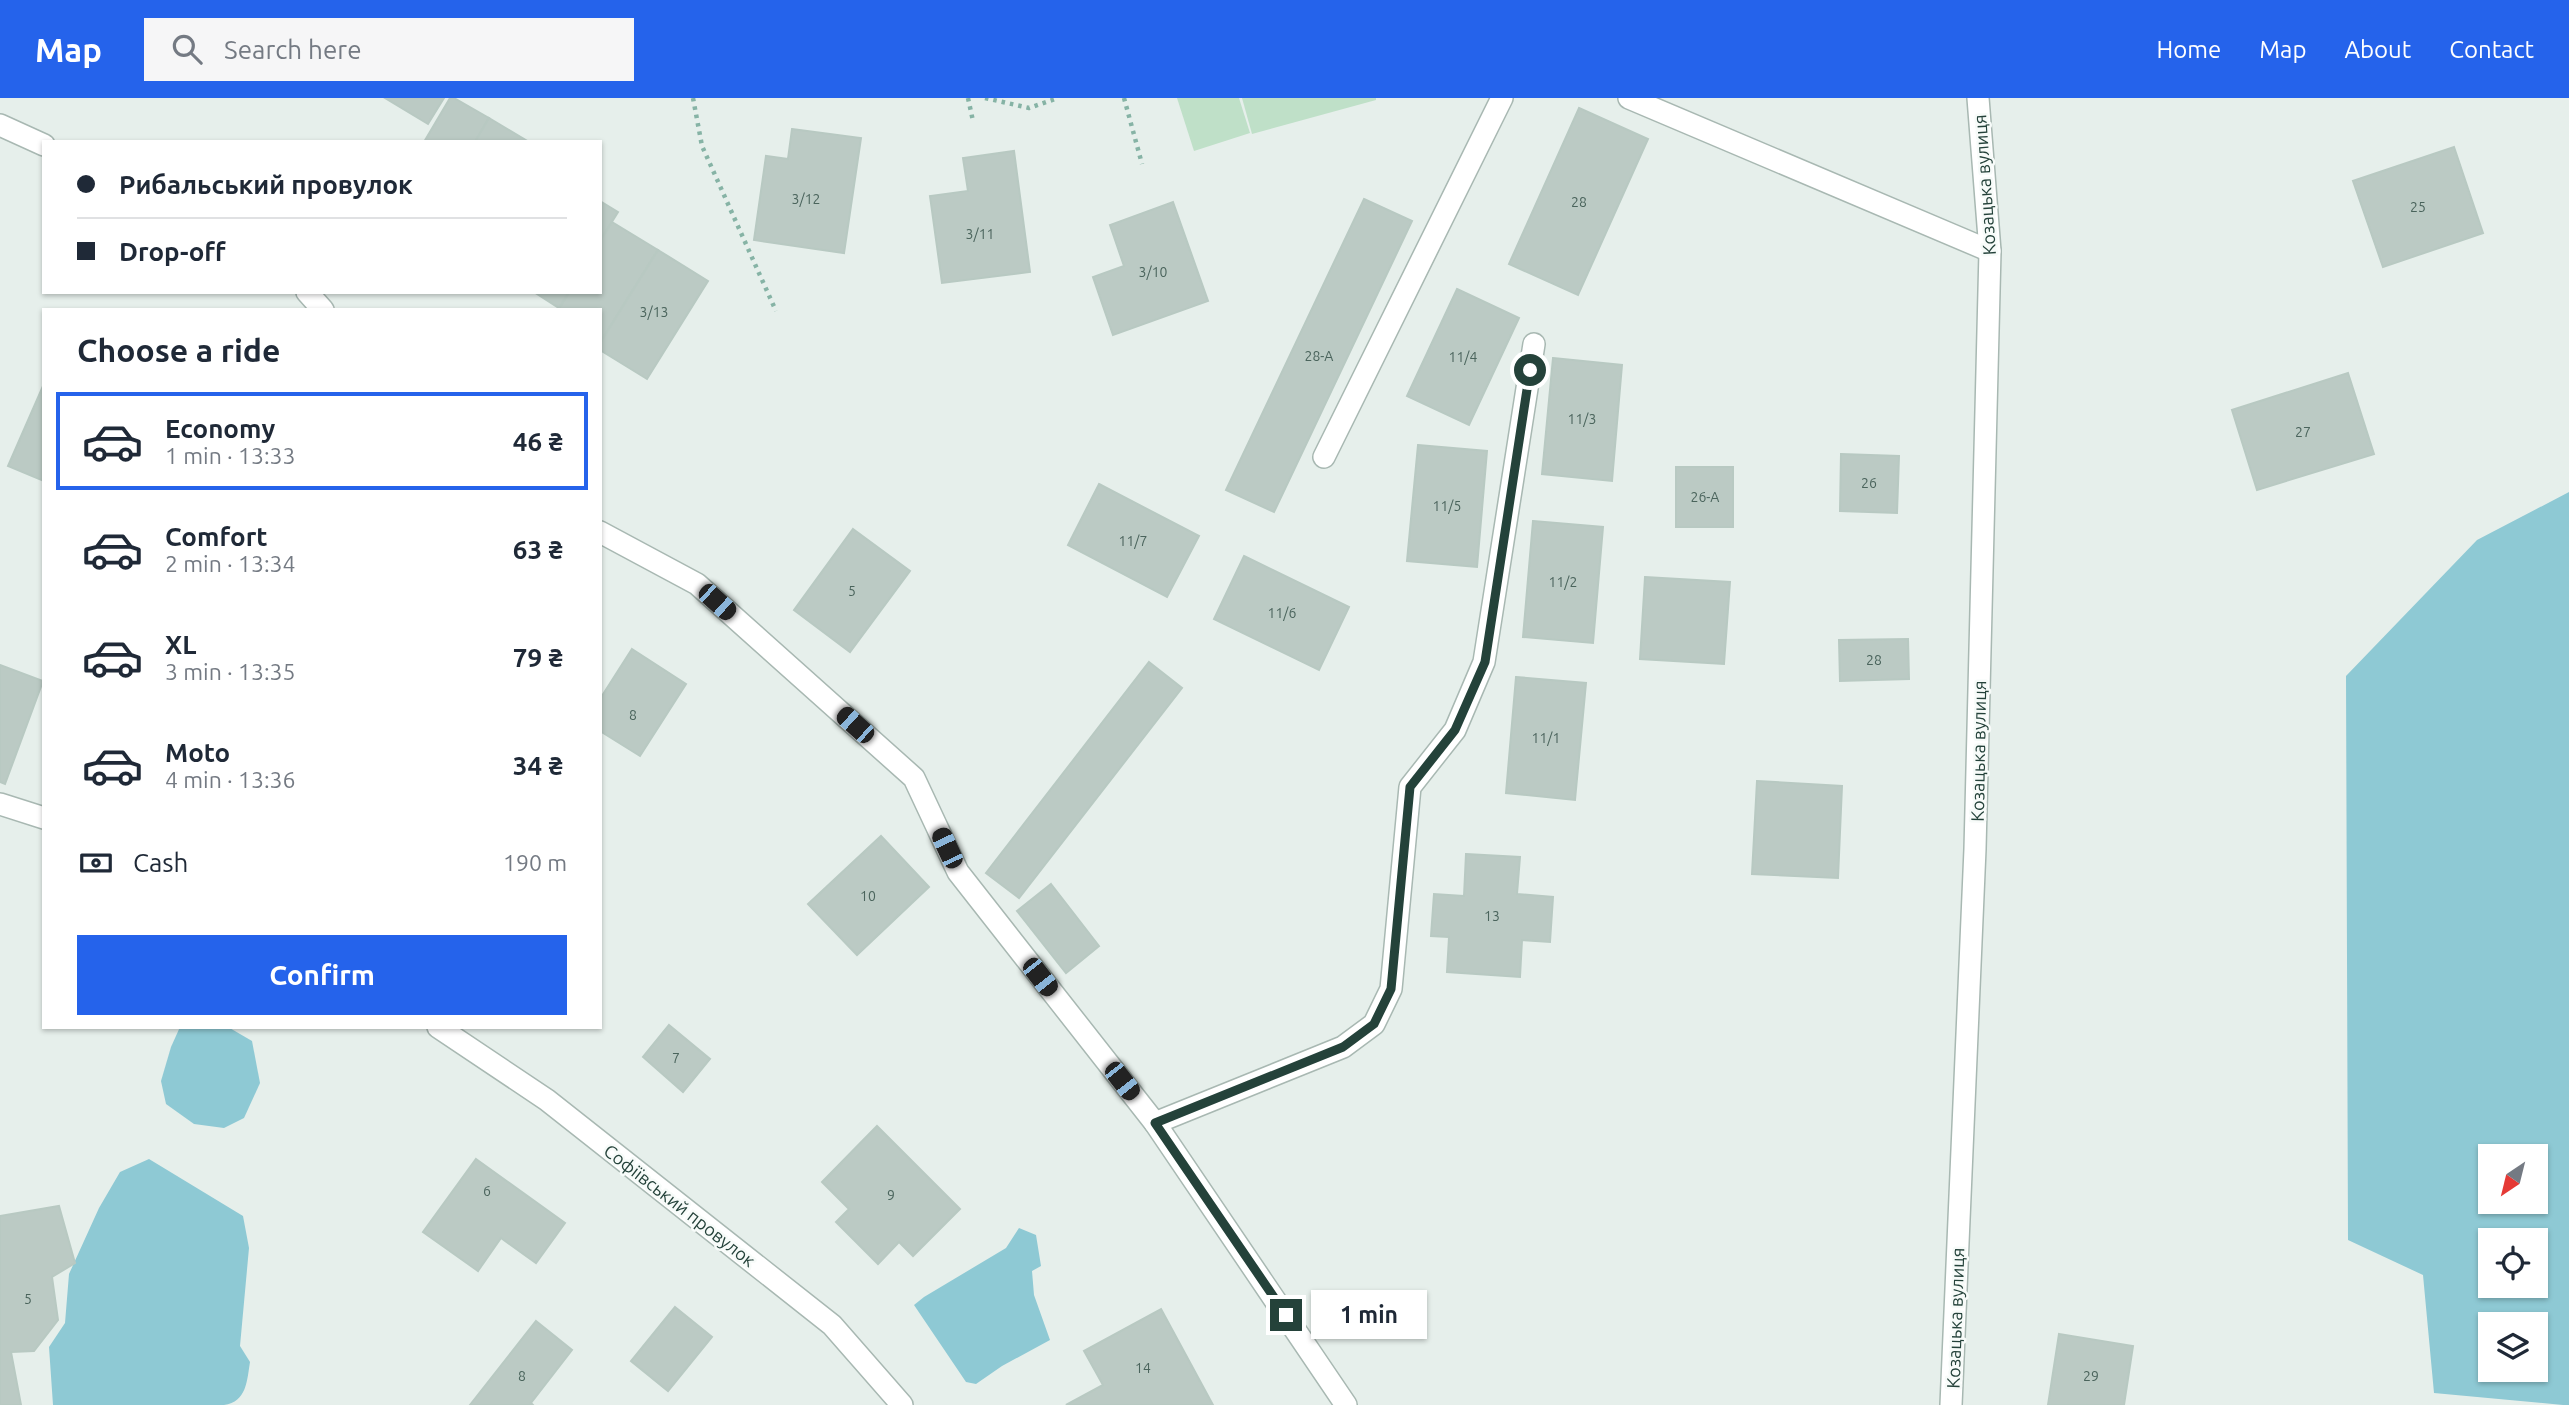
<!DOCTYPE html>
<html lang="en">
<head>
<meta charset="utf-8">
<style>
  body { margin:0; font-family:Ubuntu,sans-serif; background:#f6f6f7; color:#1f2937; height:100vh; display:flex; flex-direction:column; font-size:26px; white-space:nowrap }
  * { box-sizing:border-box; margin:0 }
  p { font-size:23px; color:#747a83 }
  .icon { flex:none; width:38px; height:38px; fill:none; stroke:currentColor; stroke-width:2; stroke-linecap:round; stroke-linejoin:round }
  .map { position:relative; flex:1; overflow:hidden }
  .panel { position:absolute; left:42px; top:210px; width:560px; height:721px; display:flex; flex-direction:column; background:#fff; border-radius:0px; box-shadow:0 2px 5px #0004 }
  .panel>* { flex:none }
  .banner { position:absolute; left:42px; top:42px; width:560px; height:154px; border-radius:0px; box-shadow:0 2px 5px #0004; display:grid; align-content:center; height:154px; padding:0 35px; background:#fff }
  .needle { width:46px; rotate:215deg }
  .tools { position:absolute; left:2478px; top:1046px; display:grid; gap:14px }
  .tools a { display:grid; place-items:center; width:70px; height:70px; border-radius:0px; background:#fff; box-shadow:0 2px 5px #0004; font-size:35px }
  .end { position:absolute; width:32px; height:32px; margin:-16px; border:9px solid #24423a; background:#fff; box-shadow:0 0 0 4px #fff }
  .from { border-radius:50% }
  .bubble { position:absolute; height:49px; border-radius:0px; background:#fff; box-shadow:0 2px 5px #0004; font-size:23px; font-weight:700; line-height:49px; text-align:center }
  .car { position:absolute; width:21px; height:42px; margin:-21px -10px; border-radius:9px; box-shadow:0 0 5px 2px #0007; background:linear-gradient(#222 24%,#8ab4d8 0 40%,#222 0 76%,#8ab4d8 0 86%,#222 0) }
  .banner b { display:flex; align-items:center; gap:24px; height:66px; font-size:26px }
  .banner b+b { border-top:2px solid #e0e1e3 }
  .banner i { width:18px; height:18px; background:#1f2937 }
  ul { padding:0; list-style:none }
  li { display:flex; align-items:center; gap:21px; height:98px; margin:0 14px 10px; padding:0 21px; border:4px solid transparent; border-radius:0px }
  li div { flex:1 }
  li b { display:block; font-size:26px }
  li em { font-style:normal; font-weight:700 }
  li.current { border-color:#2563eb }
  li>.icon { width:63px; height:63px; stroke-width:1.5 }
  h2 { padding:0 35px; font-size:32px; line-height:84px }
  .pay { display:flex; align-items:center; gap:18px; height:77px; padding:0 35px; font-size:26px }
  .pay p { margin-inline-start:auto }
  .button { display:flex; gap:14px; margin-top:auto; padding:14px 35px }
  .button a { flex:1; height:80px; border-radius:0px; background:#2563eb; color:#fff; font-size:28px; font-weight:700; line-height:80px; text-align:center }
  header { display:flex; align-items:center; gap:42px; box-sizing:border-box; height:98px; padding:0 35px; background:#2563eb; color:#fff }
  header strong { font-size:33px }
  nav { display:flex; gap:38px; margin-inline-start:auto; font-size:24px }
  .search { width:490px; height:63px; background:#f6f6f7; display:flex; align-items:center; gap:18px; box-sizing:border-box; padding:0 24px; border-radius:0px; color:#747a83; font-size:26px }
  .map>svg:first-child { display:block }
</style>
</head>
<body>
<header>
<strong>Map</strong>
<div class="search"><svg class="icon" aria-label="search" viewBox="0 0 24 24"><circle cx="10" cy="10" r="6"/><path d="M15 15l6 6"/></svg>Search here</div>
<nav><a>Home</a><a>Map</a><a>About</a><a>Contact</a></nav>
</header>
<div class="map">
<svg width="2569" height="1307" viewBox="0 0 2569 1307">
  <rect width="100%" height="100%" fill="#e6efeb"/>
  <g fill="#bfe0c8">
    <path d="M1177 0H1239L1250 35 1194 53Z"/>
    <path d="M1242 0H1376V2L1252 36Z"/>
  </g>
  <g fill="#8ec9d4" fill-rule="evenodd">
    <path d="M2569 394V1307H2563L2434 1295 2423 1177 2348 1142 2346 578 2477 442ZM2490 1059H2536V1104H2490ZM2490 1143H2536V1188H2490ZM2490 1227H2536V1272H2490Z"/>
    <path d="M180 929H228L252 943 260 985 244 1020 224 1030 194 1026 166 1006 161 983 171 949Z"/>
    <path d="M149 1061 243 1118 249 1150 240 1248 250 1264C247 1282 247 1304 224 1307H53L49 1249 65 1225 69 1176 99 1110 120 1074Z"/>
    <path d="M1019 1130 1036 1137 1041 1168 1032 1173 1034 1197 1050 1242 1002 1268 976 1286 966 1284 914 1207 924 1199 1006 1150Z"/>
  </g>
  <g fill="#bbcac4" stroke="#b8c9c2" stroke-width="2">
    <path d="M385 0H444L428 26Z"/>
    <path d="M450 0H454L489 20 475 44H424Z"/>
    <path d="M1579 10 1648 41 1578 197 1509 166Z"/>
    <path d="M489 20 529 44H475Z"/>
    <path d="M792 31 861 40 844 155 754 142 766 58 788 61Z"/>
    <path d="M2454 49 2483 135 2383 169 2353 83Z"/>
    <path d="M1014 53 1030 174 942 185 930 98 968 93 963 60Z"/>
    <path d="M1364 101 1412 123 1274 414 1226 392Z"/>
    <path d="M600 103 618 114 600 143Z"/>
    <path d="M1173 104 1208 203 1113 237 1093 179 1124 168 1110 127Z"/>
    <path d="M612 124 658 152 600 245V212H558L569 194H600V143Z"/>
    <path d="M658 152 708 183 647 281 600 252V245Z"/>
    <path d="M1457 191 1519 220 1469 327 1407 298Z"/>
    <path d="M534 194H569L559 210Z"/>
    <path d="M1553 260 1622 267 1612 383 1542 376Z"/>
    <path d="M2348 275 2374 356 2257 392 2232 312Z"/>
    <path d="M43 288H44V383L8 368Z"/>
    <path d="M1418 347 1487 353 1477 469 1407 463Z"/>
    <path d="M1841 356 1899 358 1897 415 1840 413Z"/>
    <rect x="1676" y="369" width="57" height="60"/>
    <path d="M1099 386 1199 438 1167 499 1068 447Z"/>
    <path d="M1533 423 1603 429 1593 545 1523 539Z"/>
    <path d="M853 431 910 473 850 554 794 512Z"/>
    <path d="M1244 458 1349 509 1319 572 1214 521Z"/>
    <path d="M1645 479 1730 484 1724 566 1640 561Z"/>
    <path d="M1908 541 1909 581 1840 583 1839 542Z"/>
    <path d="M632 551 686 586 640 658 600 633V601Z"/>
    <path d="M1149 564 1182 590 1019 800 986 775Z"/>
    <path d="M0 567 43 583 5 686 0 684Z"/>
    <path d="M1516 579 1586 585 1575 702 1506 695Z"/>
    <path d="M1757 683 1842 688 1838 780 1752 776Z"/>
    <path d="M881 738 929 789 857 857 808 806Z"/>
    <path d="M1466 756 1520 759 1517 796 1553 799 1550 844 1522 842 1520 879 1447 874 1449 839 1431 838 1434 796 1464 798Z"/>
    <path d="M1051 786 1099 848 1066 875 1017 813Z"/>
    <path d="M669 927 710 961 683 994 643 959Z"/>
    <path d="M877 1028 960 1111 913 1158 899 1144 878 1166 836 1124 849 1111 822 1084Z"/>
    <path d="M476 1061 565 1125 536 1165 501 1140 478 1173 423 1134Z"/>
    <path d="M59 1108 75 1165 52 1179 58 1222 34 1253 11 1254 21 1307H0V1118Z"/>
    <path d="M675 1209 712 1239 668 1293 631 1263Z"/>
    <path d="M1161 1211 1213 1307H1066L1103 1287 1084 1253Z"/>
    <path d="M536 1223 572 1252 531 1305 533 1307H470Z"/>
    <path d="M2059 1236 2133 1248 2124 1307H2048Z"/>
  </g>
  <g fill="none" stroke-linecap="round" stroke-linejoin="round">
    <g stroke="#a8b8b2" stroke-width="24">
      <g id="lane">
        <path d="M1629 0 1990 153"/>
        <path d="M1324 359 1502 0"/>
      </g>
    </g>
    <g stroke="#a8b8b2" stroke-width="24">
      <g id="street">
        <path d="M0 27 44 47"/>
        <path d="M307 194 323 212"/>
        <path d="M600 434 697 486 914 680 958 774 1155 1025 1343 949 1374 926 1391 891 1410 689 1455 632 1484 564 1534 246"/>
        <path d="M0 706 44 720"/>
        <path d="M438 929 547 1002 832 1227 902 1307"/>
        <path d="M1155 1025 1346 1307"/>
        <path d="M1951 1307 1975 751 1990 153 1978 0"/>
      </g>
    </g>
    <g stroke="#86b3a5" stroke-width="4.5" stroke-dasharray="3.5 5" stroke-linecap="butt">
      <path d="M693 0 702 48 776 213"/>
      <path d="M968 0 973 23"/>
      <path d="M985 0 1029 10 1058 0"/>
      <path d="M1124 0 1142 66"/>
    </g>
    <use href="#lane" stroke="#fff" stroke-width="21"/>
    <use href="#street" stroke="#fff" stroke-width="21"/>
  </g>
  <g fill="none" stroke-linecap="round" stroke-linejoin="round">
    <path stroke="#24423a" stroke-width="9" d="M1286 1217 1155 1025 1343 949 1374 926 1391 891 1410 689 1455 632 1485 564 1530 272"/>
  </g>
  <g text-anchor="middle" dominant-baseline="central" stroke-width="5" stroke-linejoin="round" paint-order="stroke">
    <g font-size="14" fill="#4a645c">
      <text x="806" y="101">3/12</text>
      <text x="1579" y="104">28</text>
      <text x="2418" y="109">25</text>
      <text x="980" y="136">3/11</text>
      <text x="1153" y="174">3/10</text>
      <text x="654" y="214">3/13</text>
      <text x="1319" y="258">28-А</text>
      <text x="1463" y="259">11/4</text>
      <text x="1582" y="321">11/3</text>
      <text x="2303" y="334">27</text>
      <text x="1869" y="385">26</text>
      <text x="1705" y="399">26-А</text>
      <text x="1447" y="408">11/5</text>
      <text x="1133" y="443">11/7</text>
      <text x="1563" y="484">11/2</text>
      <text x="852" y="493">5</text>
      <text x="1282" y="515">11/6</text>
      <text x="1874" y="562">28</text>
      <text x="633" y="617">8</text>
      <text x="1546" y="640">11/1</text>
      <text x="868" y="798">10</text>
      <text x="1492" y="818">13</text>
      <text x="676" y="960">7</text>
      <text x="487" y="1093">6</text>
      <text x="891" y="1097">9</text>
      <text x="28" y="1201">5</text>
      <text x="1143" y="1270">14</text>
      <text x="522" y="1278">8</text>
      <text x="2091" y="1278">29</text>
    </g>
    <g font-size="18" fill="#24423a" stroke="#f7fbf9">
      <text transform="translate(1984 87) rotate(-94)">Козацька вулиця</text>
      <text transform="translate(1978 653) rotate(-89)">Козацька вулиця</text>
      <text transform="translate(680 1107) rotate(38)">Софіївський провулок</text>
      <text transform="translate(1955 1220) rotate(-88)">Козацька вулиця</text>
    </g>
  </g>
</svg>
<div class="tools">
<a><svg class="needle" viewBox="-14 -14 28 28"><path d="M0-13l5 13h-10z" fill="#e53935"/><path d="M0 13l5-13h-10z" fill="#747a83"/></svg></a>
<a><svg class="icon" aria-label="locate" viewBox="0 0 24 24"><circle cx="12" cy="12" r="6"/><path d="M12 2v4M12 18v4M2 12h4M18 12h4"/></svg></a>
<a><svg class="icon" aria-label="layers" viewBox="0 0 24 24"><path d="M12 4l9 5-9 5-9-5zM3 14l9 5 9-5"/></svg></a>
</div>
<i class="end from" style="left:1530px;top:272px"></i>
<i class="end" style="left:1286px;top:1217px"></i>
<div class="bubble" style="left:1311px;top:1192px;width:116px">1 min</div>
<i class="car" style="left:717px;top:504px;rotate:132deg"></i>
<i class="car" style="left:855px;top:627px;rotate:312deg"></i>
<i class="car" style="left:947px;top:750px;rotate:335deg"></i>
<i class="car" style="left:1040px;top:879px;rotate:142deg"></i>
<i class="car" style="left:1122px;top:983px;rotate:142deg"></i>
<div class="banner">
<b><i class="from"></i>Рибальський провулок</b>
<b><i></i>Drop-off</b>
</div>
<section class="panel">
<h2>Choose a ride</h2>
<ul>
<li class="current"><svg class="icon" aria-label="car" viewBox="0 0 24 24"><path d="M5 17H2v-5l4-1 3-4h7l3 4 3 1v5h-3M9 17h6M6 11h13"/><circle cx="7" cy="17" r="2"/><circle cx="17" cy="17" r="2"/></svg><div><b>Economy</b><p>1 min · 13:33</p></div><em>46 ₴</em></li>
<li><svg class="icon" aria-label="car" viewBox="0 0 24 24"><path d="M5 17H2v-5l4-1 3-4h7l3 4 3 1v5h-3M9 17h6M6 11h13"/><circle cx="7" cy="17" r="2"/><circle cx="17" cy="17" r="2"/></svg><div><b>Comfort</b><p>2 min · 13:34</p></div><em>63 ₴</em></li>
<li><svg class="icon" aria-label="car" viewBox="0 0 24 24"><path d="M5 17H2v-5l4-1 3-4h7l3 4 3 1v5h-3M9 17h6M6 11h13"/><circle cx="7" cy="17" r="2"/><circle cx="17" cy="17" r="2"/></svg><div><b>XL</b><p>3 min · 13:35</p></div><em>79 ₴</em></li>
<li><svg class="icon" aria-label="car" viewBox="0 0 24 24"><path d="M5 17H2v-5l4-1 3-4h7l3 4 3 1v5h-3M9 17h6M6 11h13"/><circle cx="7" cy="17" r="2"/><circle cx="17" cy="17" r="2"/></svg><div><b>Moto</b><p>4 min · 13:36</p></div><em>34 ₴</em></li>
</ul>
<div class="pay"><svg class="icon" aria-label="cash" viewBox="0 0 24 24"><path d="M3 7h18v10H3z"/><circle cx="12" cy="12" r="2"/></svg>Cash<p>190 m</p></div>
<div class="button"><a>Confirm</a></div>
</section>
</div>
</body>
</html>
